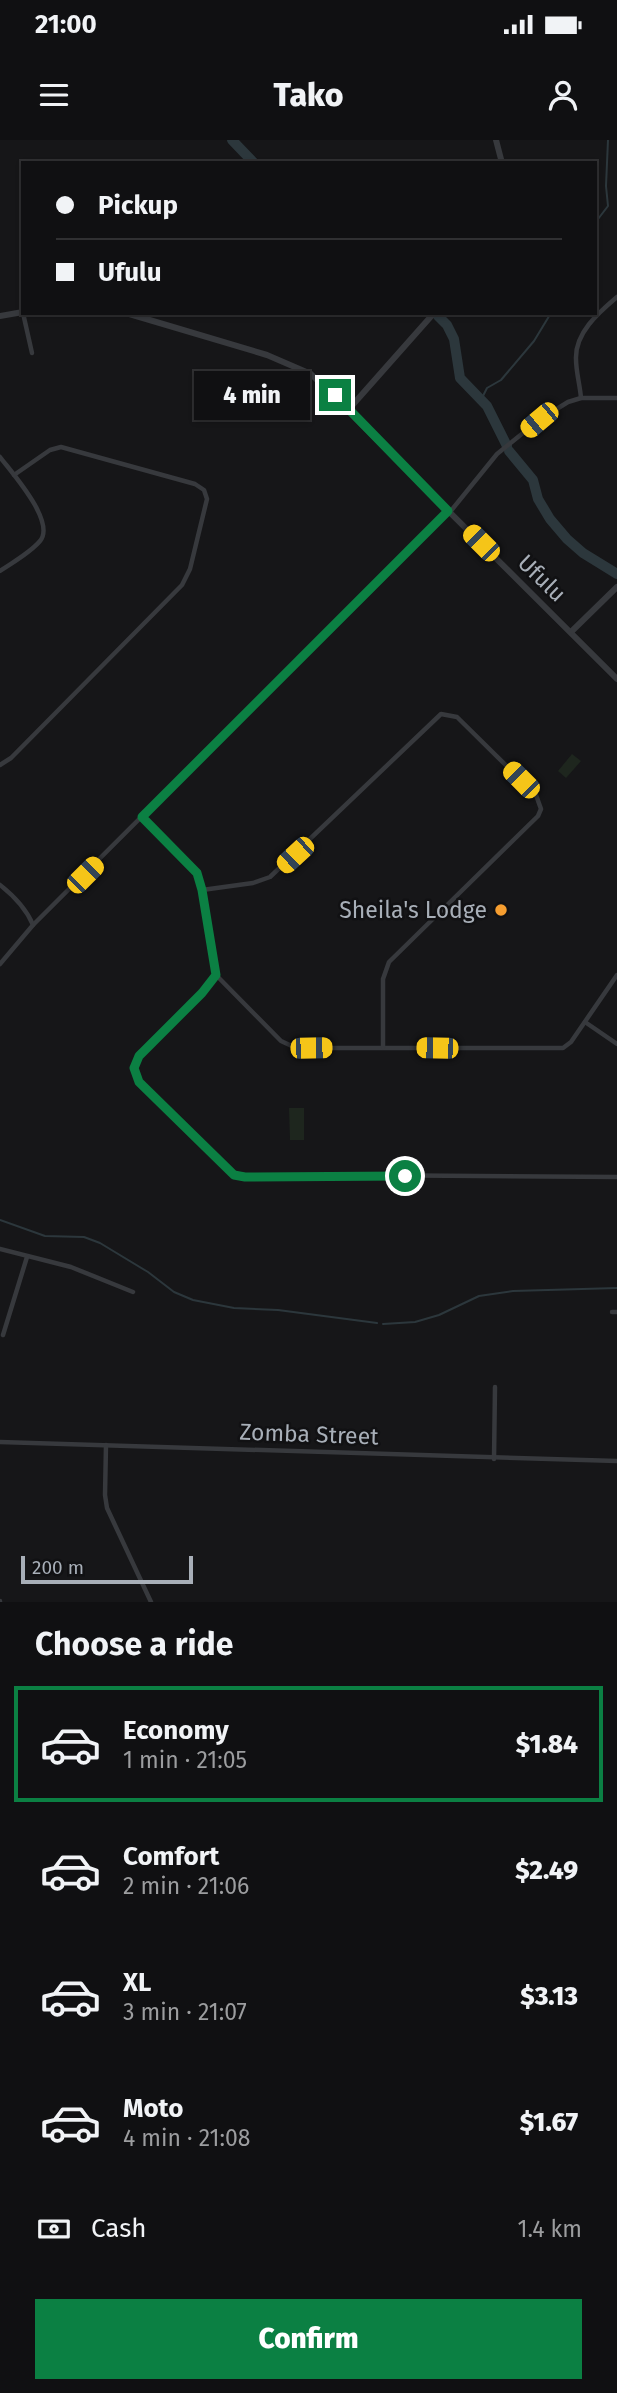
<!DOCTYPE html>
<html lang="en">
<head>
<meta charset="utf-8">
<style>
  body { margin:0; font-family:"Fira Sans",sans-serif; background:#19191b; color:#f1f3f6; height:100vh; display:flex; flex-direction:column; font-size:26px; white-space:nowrap }
  * { box-sizing:border-box; margin:0 }
  p { font-size:23px; color:#9c9d9f }
  .icon { flex:none; width:38px; height:38px; fill:none; stroke:currentColor; stroke-width:2; stroke-linecap:round; stroke-linejoin:round }
  .map { position:relative; height:1462px; overflow:hidden }
  .details { display:flex; flex-direction:column; background:#101012; flex:1 }
  .details>* { flex:none }
  .banner { position:absolute; left:21px; top:21px; width:576px; height:154px; border-radius:0px; box-shadow:0 2px 5px #0004,0 0 0 2px #303032; display:grid; align-content:center; height:154px; padding:0 35px; background:#101012 }
  .scale { position:absolute; left:21px; bottom:18px; width:172px; box-sizing:border-box; padding-left:7px; border:4px solid #a8afb8; border-top:0; font-size:19px; line-height:24px; white-space:nowrap; color:#a8afb8; -webkit-text-stroke:5px #111113; paint-order:stroke }
  .end { position:absolute; width:32px; height:32px; margin:-16px; border:9px solid #0b8043; background:#fff; box-shadow:0 0 0 4px #fff }
  .from { border-radius:50% }
  .bubble { position:absolute; height:49px; border-radius:0px; background:#101012; box-shadow:0 2px 5px #0004,0 0 0 2px #303032; font-size:23px; font-weight:800; line-height:49px; text-align:center }
  .car { position:absolute; width:21px; height:42px; margin:-21px -10px; border-radius:9px; box-shadow:0 0 5px 2px #0007; background:linear-gradient(#f5c518 24%,#345 0 40%,#f5c518 0 76%,#345 0 86%,#f5c518 0) }
  .banner b { display:flex; align-items:center; gap:24px; height:66px; font-size:26px }
  .banner b+b { border-top:2px solid #303032 }
  .banner i { width:18px; height:18px; background:#f1f3f6 }
  ul { padding:0; list-style:none }
  li { display:flex; align-items:center; gap:21px; height:116px; margin:0 14px 10px; padding:0 21px; border:4px solid transparent; border-radius:0px }
  li div { flex:1 }
  li b { display:block; font-size:26px }
  li em { font-style:normal; font-weight:800 }
  li.selected { border-color:#0b8043 }
  li>.icon { width:63px; height:63px; stroke-width:1.5 }
  h2 { padding:0 35px; font-size:32px; line-height:84px }
  .pay { display:flex; align-items:center; gap:18px; height:77px; padding:0 35px; font-size:26px }
  .pay p { margin-inline-start:auto }
  .button { display:flex; gap:14px; margin-top:auto; padding:14px 35px }
  .button a { flex:1; height:80px; border-radius:0px; background:#0b8043; color:#fff; font-size:28px; font-weight:800; line-height:80px; text-align:center }
  .status { display:flex; justify-content:space-between; align-items:center; height:49px; padding:0 35px; background:#101012; direction:ltr }
  .status svg { height:19px; fill:currentColor }
  header { display:flex; justify-content:space-between; align-items:center; height:91px; padding:0 35px; background:#101012; font-size:32px; font-weight:800 }
  .map>svg:first-child { display:block }
</style>
</head>
<body>
<div class="status"><b>21:00</b><svg viewBox="0 0 49 12"><path d="M0 12V9h3v3zM5 12V6h3v6zM10 12V3h3v9zM15 12V0h3v12zM26 1h20v11H26zM47 4h2v5h-2z"/></svg></div>
<header><svg class="icon" aria-label="menu" viewBox="0 0 24 24"><path d="M4 6h16M4 12h16M4 18h16"/></svg>Tako<svg class="icon" aria-label="person" viewBox="0 0 24 24"><circle cx="12" cy="8" r="4"/><path d="M4 21q1-7 8-7t8 7"/></svg></header>
<div class="map">
<svg width="617" height="1462" viewBox="0 0 617 1462">
  <rect width="100%" height="100%" fill="#161618"/>
  <g fill="#1e261e">
    <path d="M572 614 581 621 566 638 558 631Z"/>
    <path d="M289 968H304V1000H290Z"/>
  </g>
  <g fill="none" stroke-linecap="round" stroke-linejoin="round">
    <g stroke="#2c373c" stroke-width="2">
      <path d="M595 83 608 66 606 46 608 0"/>
      <path d="M481 260 487 248 501 240 534 201 551 173"/>
      <path d="M0 1080 45 1096 84 1097 100 1103 148 1132 174 1152 193 1160 234 1168 278 1170 377 1183"/>
      <path d="M383 1184 415 1182 439 1175 479 1156 513 1151 617 1148"/>
    </g>
    <g stroke="#2c373c" stroke-width="10">
      <path d="M232 0 254 23"/>
      <path d="M438 176 447 185 454 199 460 238 487 266 507 306"/>
      <path d="M509 311 533 340 538 359 550 379 567 399 583 413 617 434"/>
    </g>
    <g stroke="#37393d" stroke-width="4.5">
      <path d="M23 173 32 213"/>
      <path d="M581 258C580 245 576 232 576 219 575 193 598 173 617 157"/>
      <path d="M0 317C13 334 56 382 40 401 30 413 13 422 0 431"/>
      <path d="M450 372 497 314 539 280 568 262 581 258H617"/>
      <path d="M0 625 11 618 182 445 190 429 207 359 204 350 195 344 61 307 50 310 14 335"/>
      <path d="M142 677 197 733 202 750 216 835 281 901 294 907 311 908H563L571 902 617 835"/>
      <path d="M0 745C14 756 26 768 33 785"/>
      <path d="M202 750 253 743 270 737 441 574 457 577 536 655 541 669 538 676 389 822 383 839V907"/>
      <path d="M0 824 33 785 448 371"/>
      <path d="M216 835 202 853 139 916 134 928 139 942 234 1035 245 1037 352 1035 617 1037"/>
      <path d="M585 882 617 904"/>
      <path d="M0 1109 71 1127 133 1152"/>
      <path d="M612 1172H617"/>
      <path d="M3 1195 27 1117"/>
      <path d="M0 1302 617 1321"/>
      <path d="M106 1305 105 1355 107 1368 151 1462"/>
      <path d="M494 1319 495 1247"/>
      <path d="M0 1461V1462"/>
    </g>
    <g stroke="#37393d" stroke-width="6">
      <path d="M496 0 502 23"/>
      <path d="M126 173 267 215 311 234 617 539"/>
      <path d="M0 176 23 172"/>
      <path d="M349 269 434 173"/>
      <path d="M572 491 617 447"/>
    </g>
  </g>
  <g fill="none" stroke-linecap="round" stroke-linejoin="round">
    <path stroke="#0b8043" stroke-width="9" d="M335 255 448 371 142 677 197 733 202 750 216 835 202 853 139 916 134 928 139 942 234 1035 245 1037 405 1036"/>
  </g>
  <circle fill="#f69e30" stroke="#111113" stroke-width="2.5" cx="501" cy="770" r="7"/>
  <g text-anchor="middle" dominant-baseline="central" stroke-width="5" stroke-linejoin="round" paint-order="stroke">
    <g font-size="23" fill="#a8afb8" stroke="#111113">
      <text transform="translate(542 438) rotate(44)">Ufulu</text>
      <text transform="translate(309 1294) rotate(2)">Zomba Street</text>
    </g>
    <g font-size="23" fill="#a8afb8" stroke="#111113" text-anchor="end">
      <text x="487" y="770">Sheila's Lodge</text>
    </g>
  </g>
</svg>
<div class="scale">200 m</div>
<i class="end from" style="left:405px;top:1036px"></i>
<i class="end" style="left:335px;top:255px"></i>
<div class="bubble" style="left:194px;top:231px;width:116px">4 min</div>
<i class="car" style="left:539px;top:280px;rotate:230deg"></i>
<i class="car" style="left:481px;top:403px;rotate:315deg"></i>
<i class="car" style="left:521px;top:640px;rotate:315deg"></i>
<i class="car" style="left:295px;top:715px;rotate:227deg"></i>
<i class="car" style="left:85px;top:735px;rotate:45deg"></i>
<i class="car" style="left:311px;top:908px;rotate:89deg"></i>
<i class="car" style="left:437px;top:908px;rotate:271deg"></i>
<div class="banner">
<b><i class="from"></i>Pickup</b>
<b><i></i>Ufulu</b>
</div>
</div>
<section class="details">
<h2>Choose a ride</h2>
<ul>
<li class="selected"><svg class="icon" aria-label="car" viewBox="0 0 24 24"><path d="M5 17H2v-5l4-1 3-4h7l3 4 3 1v5h-3M9 17h6M6 11h13"/><circle cx="7" cy="17" r="2"/><circle cx="17" cy="17" r="2"/></svg><div><b>Economy</b><p>1 min · 21:05</p></div><em>$1.84</em></li>
<li><svg class="icon" aria-label="car" viewBox="0 0 24 24"><path d="M5 17H2v-5l4-1 3-4h7l3 4 3 1v5h-3M9 17h6M6 11h13"/><circle cx="7" cy="17" r="2"/><circle cx="17" cy="17" r="2"/></svg><div><b>Comfort</b><p>2 min · 21:06</p></div><em>$2.49</em></li>
<li><svg class="icon" aria-label="car" viewBox="0 0 24 24"><path d="M5 17H2v-5l4-1 3-4h7l3 4 3 1v5h-3M9 17h6M6 11h13"/><circle cx="7" cy="17" r="2"/><circle cx="17" cy="17" r="2"/></svg><div><b>XL</b><p>3 min · 21:07</p></div><em>$3.13</em></li>
<li><svg class="icon" aria-label="car" viewBox="0 0 24 24"><path d="M5 17H2v-5l4-1 3-4h7l3 4 3 1v5h-3M9 17h6M6 11h13"/><circle cx="7" cy="17" r="2"/><circle cx="17" cy="17" r="2"/></svg><div><b>Moto</b><p>4 min · 21:08</p></div><em>$1.67</em></li>
</ul>
<div class="pay"><svg class="icon" aria-label="cash" viewBox="0 0 24 24"><path d="M3 7h18v10H3z"/><circle cx="12" cy="12" r="2"/></svg>Cash<p>1.4 km</p></div>
<div class="button"><a>Confirm</a></div>
</section>
</body>
</html>
